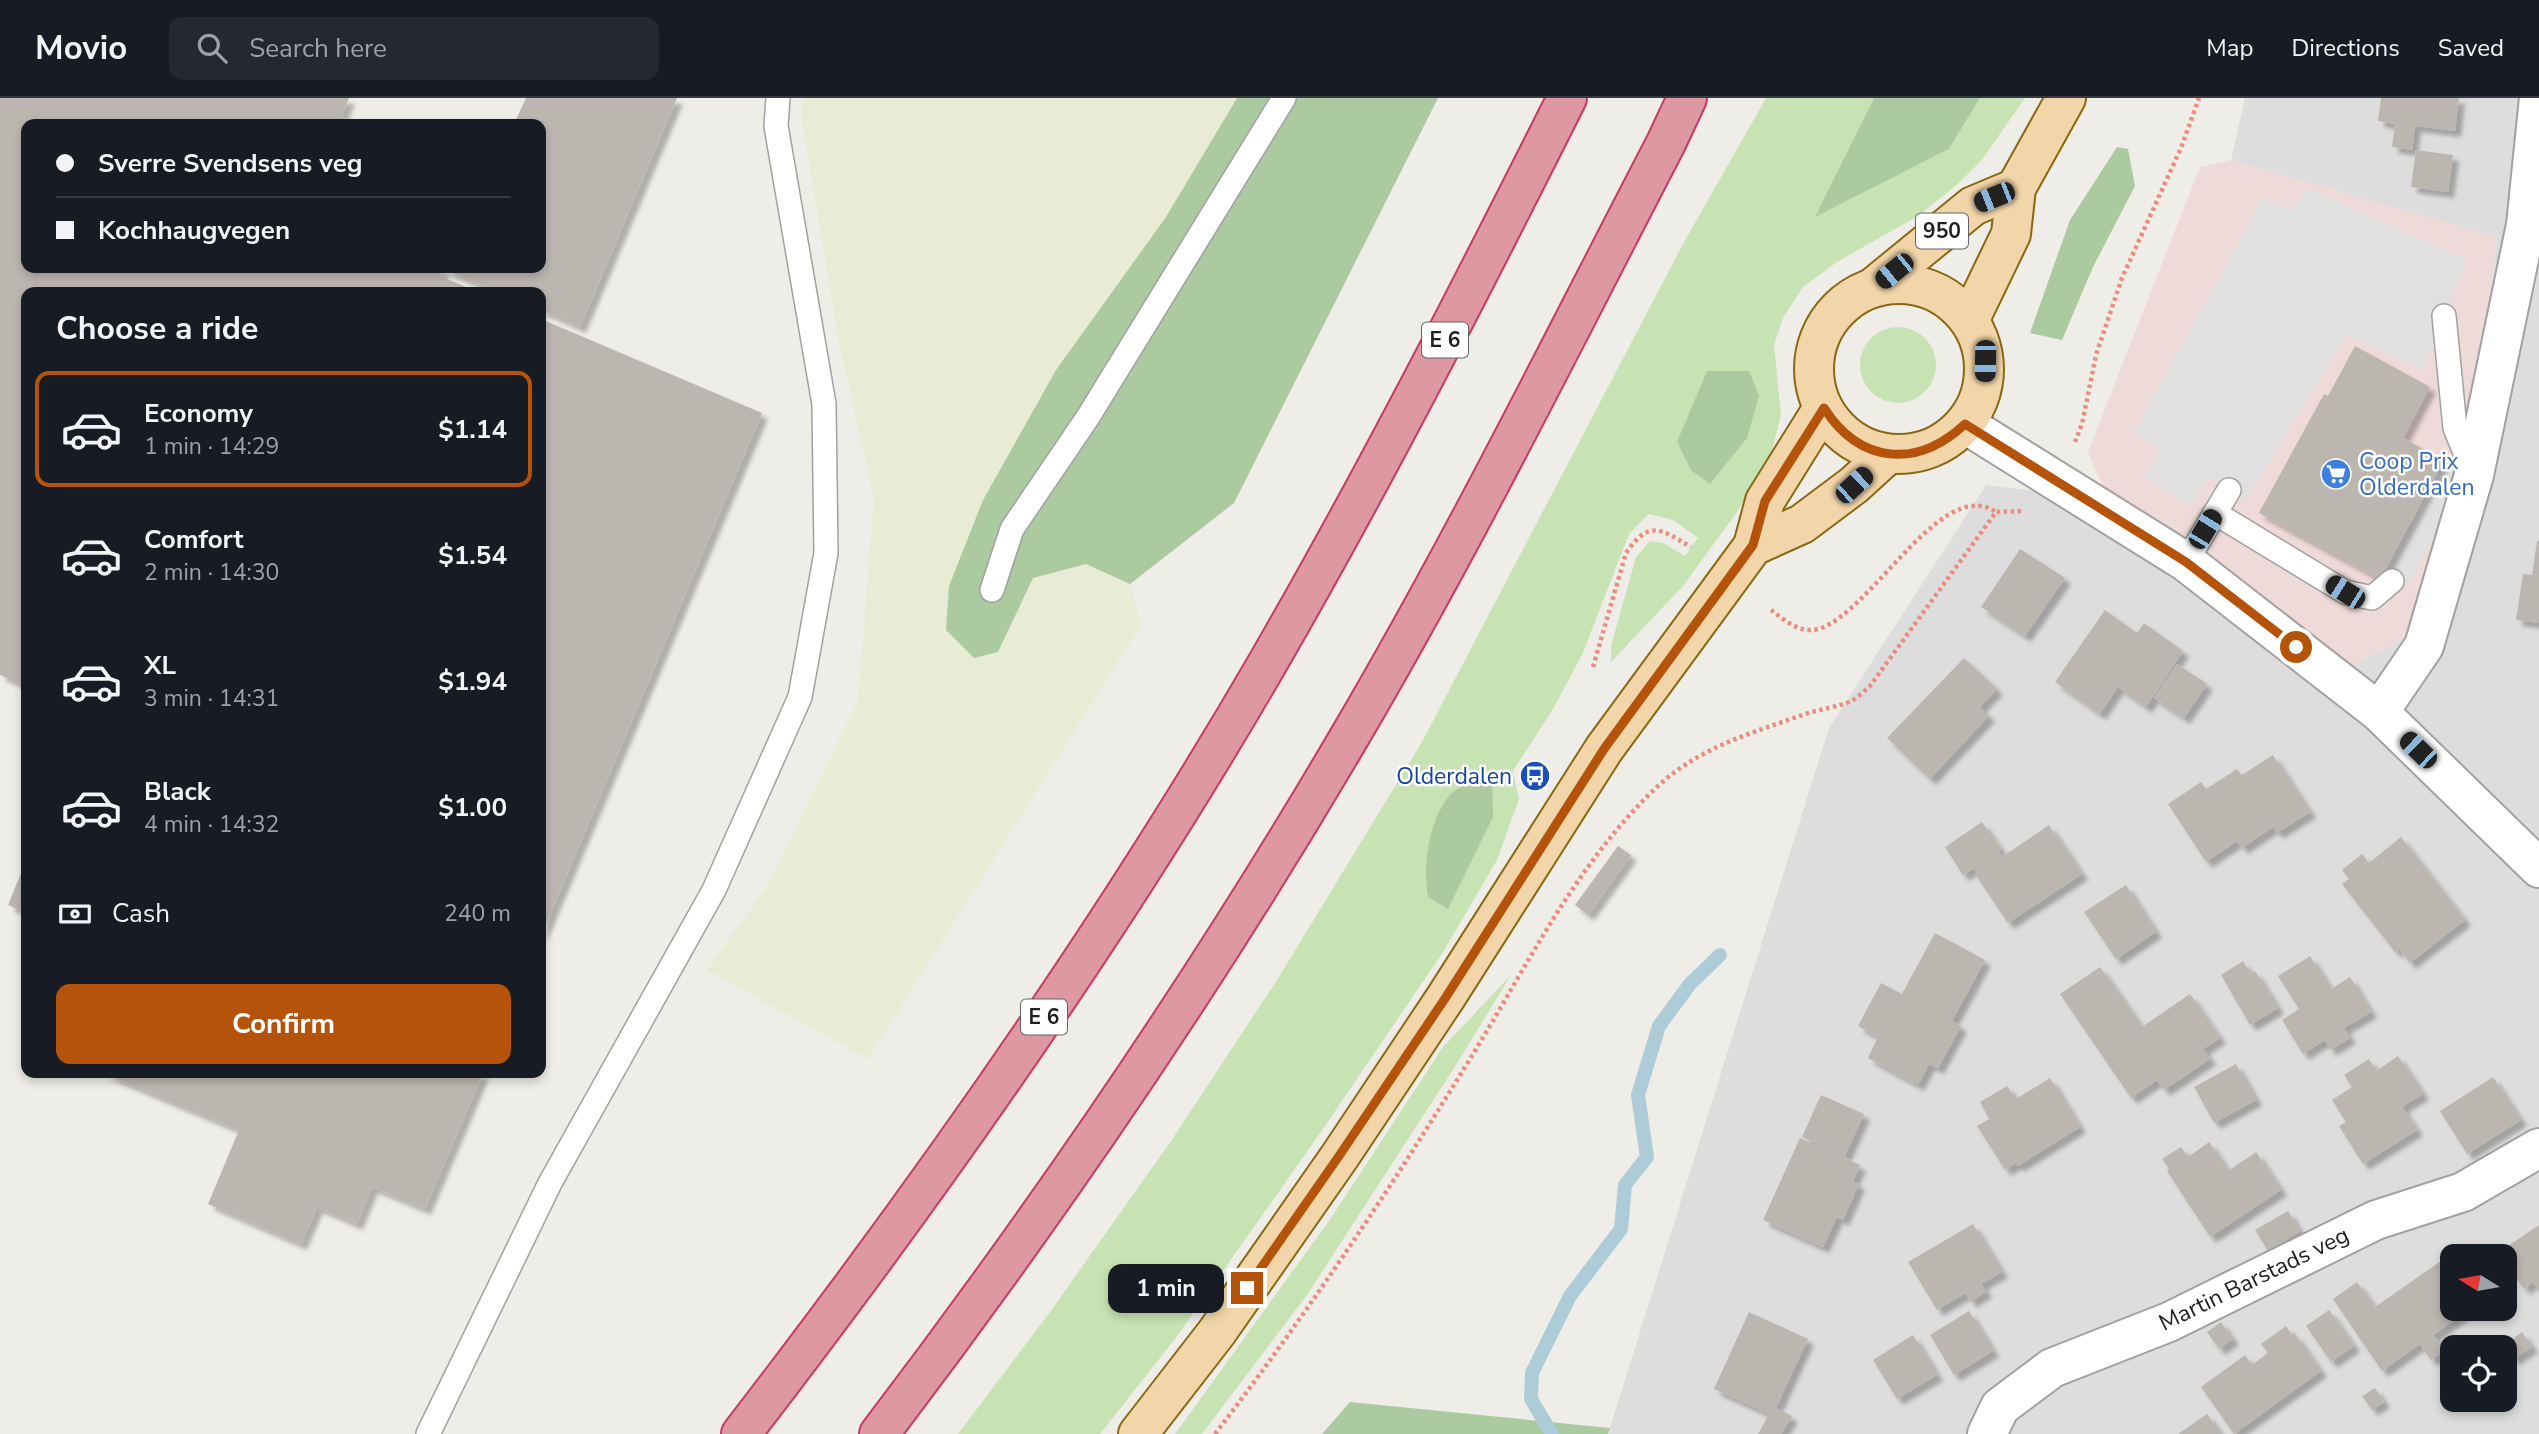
<!DOCTYPE html>
<html lang="en">
<head>
<meta charset="utf-8">
<style>
  body { margin:0; font-family:"Nunito Sans",sans-serif; background:#242831; color:#f1f3f6; height:100vh; display:flex; flex-direction:column; font-size:26px; white-space:nowrap }
  * { box-sizing:border-box; margin:0 }
  p { font-size:23px; color:#9ea1a6 }
  .icon { flex:none; width:38px; height:38px; fill:none; stroke:currentColor; stroke-width:2; stroke-linecap:round; stroke-linejoin:round }
  .map { position:relative; flex:1; overflow:hidden }
  .drawer { position:absolute; left:21px; top:189px; width:525px; height:791px; display:flex; flex-direction:column; background:#171b24; border-radius:14px; box-shadow:0 4px 10px #0003 }
  .drawer>* { flex:none }
  .guide { position:absolute; left:21px; top:21px; width:525px; height:154px; border-radius:14px; box-shadow:0 4px 10px #0003; display:grid; align-content:center; height:154px; padding:0 35px; background:#171b24 }
  .needle { width:46px; rotate:281deg }
  .fabs { position:absolute; left:2440px; top:1146px; display:grid; gap:14px }
  .fabs a { display:grid; place-items:center; width:77px; height:77px; border-radius:14px; background:#171b24; box-shadow:0 4px 10px #0003; font-size:35px }
  .end { position:absolute; width:32px; height:32px; margin:-16px; border:9px solid #b45309; background:#fff; box-shadow:0 0 0 4px #fff }
  .from { border-radius:50% }
  .bubble { position:absolute; height:49px; border-radius:14px; background:#171b24; box-shadow:0 4px 10px #0003; font-size:23px; font-weight:700; line-height:49px; text-align:center }
  .car { position:absolute; width:21px; height:42px; margin:-21px -10px; border-radius:9px; box-shadow:0 0 5px 2px #0007; background:linear-gradient(#222 24%,#8ab4d8 0 40%,#222 0 76%,#8ab4d8 0 86%,#222 0) }
  .guide b { display:flex; align-items:center; gap:24px; height:66px; font-size:26px }
  .guide b+b { border-top:2px solid #363941 }
  .guide i { width:18px; height:18px; background:#f1f3f6 }
  ul { padding:0; list-style:none }
  li { display:flex; align-items:center; gap:21px; height:116px; margin:0 14px 10px; padding:0 21px; border:4px solid transparent; border-radius:14px }
  li div { flex:1 }
  li b { display:block; font-size:26px }
  li em { font-style:normal; font-weight:700 }
  li.current { border-color:#b45309 }
  li>.icon { width:63px; height:63px; stroke-width:1.5 }
  h2 { padding:0 35px; font-size:32px; line-height:84px }
  .pay { display:flex; align-items:center; gap:18px; height:77px; padding:0 35px; font-size:26px }
  .pay p { margin-inline-start:auto }
  .primary-button { display:flex; gap:14px; margin-top:auto; padding:14px 35px }
  .primary-button a { flex:1; height:80px; border-radius:14px; background:#b45309; color:#fff; font-size:28px; font-weight:700; line-height:80px; text-align:center }
  header { display:flex; align-items:center; gap:42px; box-sizing:border-box; height:98px; padding:0 35px; background:#171b24; border-bottom:2px solid #363941 }
  header strong { font-size:33px }
  nav { display:flex; gap:38px; margin-inline-start:auto; font-size:24px }
  .search { width:490px; height:63px; background:#242831; display:flex; align-items:center; gap:18px; box-sizing:border-box; padding:0 24px; border-radius:14px; color:#9ea1a6; font-size:26px }
  .map>svg:first-child { display:block }
</style>
</head>
<body>
<header>
<strong>Movio</strong>
<div class="search"><svg class="icon" aria-label="search" viewBox="0 0 24 24"><circle cx="10" cy="10" r="6"/><path d="M15 15l6 6"/></svg>Search here</div>
<nav><a>Map</a><a>Directions</a><a>Saved</a></nav>
</header>
<div class="map">
<svg width="2539" height="1336" viewBox="0 0 2539 1336">
  <defs>
    <filter id="shadow"><feDropShadow dx="6" dy="6" stdDeviation="2" flood-color="#0004"/></filter>
  </defs>
  <rect width="100%" height="100%" fill="#efede7"/>
  <path fill="#dedddd" fill-rule="evenodd" d="M2245 0H2539V1336H1608L1829 630 1986 387 2109 402 2476 315 2497 140 2231 62ZM2452 1158H2504V1211H2452ZM2452 1250H2504V1302H2452Z"/>
  <path fill="#eedad8" d="M2231 62 2497 139 2476 315 2407 538 2351 569 2109 402 2088 354 2200 69Z"/>
  <path fill="#e9ecd5" d="M802 0H1237L1166 119 1056 272 983 402 949 488 998 553 1033 480 1086 466 1130 486 1141 527 868 961 707 872 768 786 858 603 874 401 839 244 801 16Z"/>
  <g fill="#c8e3b3">
    <path d="M1766 0H1874L1816 118 1949 51 1980 0H2025L1981 63 1959 85 1918 118 1837 164 1803 189 1783 220 1774 247 1781 317 1770 361 1737 414 1683 488 1611 564V548L1636 459 1650 443 1663 445 1685 458 1698 440 1673 422 1649 416 1629 436 1582 557 1553 611 1513 673 1519 701 1497 762 1443 854 1325 1028 1178 1237 1100 1336H958L1050 1214 1171 1043 1277 882 1422 644 1683 146Z"/>
    <circle cx="1898" cy="267" r="38"/>
    <path d="M1511 877 1456 967 1307 1197 1202 1336H1175L1331 1120 1443 949Z"/>
  </g>
  <g fill="#abcaa0">
    <path d="M1237 0H1438L1234 405 1130 486 1086 466 1033 480 998 554 974 560 946 532 949 488 983 402 1056 272 1166 119Z"/>
    <path d="M1874 0H1980L1949 51 1815 119Z"/>
    <path d="M2117 49 2128 51 2135 88 2093 169 2062 242 2030 235 2070 122Z"/>
    <path d="M1707 273H1749L1759 298 1747 340 1710 386 1691 372 1677 344Z"/>
    <path d="M1492 672 1493 719 1448 811 1428 799C1423 766 1428 725 1449 698 1456 689 1481 678 1492 672Z"/>
    <path d="M1350 1304 1610 1330 1608 1336H1322Z"/>
  </g>
  <g fill="#e0e0e0">
    <path d="M2308 90 2467 162 2423 272 2347 237 2246 402 2208 380 2189 407 2145 380 2160 352 2134 334 2263 100 2293 113Z"/>
    <path d="M2441 360 2468 374 2406 490 2379 476Z"/>
  </g>
  <g fill="none" stroke-linecap="round" stroke-linejoin="round">
    <path stroke="#adccd8" stroke-width="14" d="M1552 1336 1531 1301 1532 1275 1570 1198 1621 1131 1625 1087 1647 1059 1638 997 1659 928 1690 886 1720 857"/>
  </g>
  <g fill="#bcb6b0" filter="url(#shadow)">
    <path d="M0 0H349L341 19 358 26H26V170H541V26H514L526 0H677L580 229 541 212V194H498L443 171 440 178 478 194H26V588L0 577Z"/>
    <path d="M2381 0H2459L2455 33 2415 28 2412 52 2392 49 2395 26 2378 23Z"/>
    <path d="M2416 52 2453 57 2448 94 2411 89Z"/>
    <path d="M541 221 762 315 541 838Z"/>
    <path d="M2355 248 2430 289 2403 340 2444 362 2380 481 2259 415 2324 296 2328 298Z"/>
    <path d="M2537 443H2539V525L2516 522 2523 476 2532 477Z"/>
    <path d="M2020 451 2065 480 2025 538 1981 509Z"/>
    <path d="M2105 512 2137 535 2144 525 2183 553 2146 609 2118 589 2100 616 2055 584Z"/>
    <path d="M1964 560 1997 591 1980 609 1989 618 1930 681 1887 640Z"/>
    <path d="M2177 566 2207 586 2184 620 2154 600Z"/>
    <path d="M2273 657 2310 714 2277 735 2273 729 2242 750 2237 743 2206 764 2168 706 2201 684 2206 691 2237 671 2242 677Z"/>
    <path d="M1982 724 2001 751 1998 753 2002 759 2049 727 2082 776 2008 825 1975 776 1977 775 1974 770 1963 777 1945 749Z"/>
    <path d="M2401 739 2465 822 2410 865 2399 851 2395 854 2342 786 2349 781 2342 772 2362 756 2369 765Z"/>
    <path d="M1618 748 1631 757 1588 817 1575 807Z"/>
    <path d="M26 763V815L8 807Z"/>
    <path d="M2126 787 2156 834 2116 861 2084 814Z"/>
    <path d="M1935 835 1985 862 1952 923 1961 928 1938 970 1929 966 1918 987 1868 960 1878 939 1858 928 1881 885 1902 896Z"/>
    <path d="M2310 858 2331 891 2350 879 2371 914 2344 930 2350 940 2330 952 2325 942 2303 956 2282 922 2299 911 2278 878Z"/>
    <path d="M2243 863 2251 876 2255 873 2278 910 2250 927 2221 877Z"/>
    <path d="M2100 869 2142 929 2190 896 2220 940 2203 951 2210 961 2164 992 2157 982 2131 1000 2060 896Z"/>
    <path d="M2398 958 2423 996 2402 1009 2417 1032 2363 1066 2339 1028 2346 1024 2332 1002 2352 989 2344 977 2369 961 2376 973Z"/>
    <path d="M2236 966 2256 1002 2214 1025 2194 989Z"/>
    <path d="M103 975H483L425 1111 372 1089 357 1126 317 1109 301 1146 208 1106 239 1032Z"/>
    <path d="M2493 979 2521 1022 2467 1056 2440 1013Z"/>
    <path d="M2050 980 2080 1029 2018 1068 2016 1065 2005 1072 1977 1028 1989 1021 1980 1004 2007 988 2016 1001Z"/>
    <path d="M1821 997 1864 1016 1845 1058 1802 1039Z"/>
    <path d="M1800 1040 1860 1067 1853 1083 1859 1086 1843 1122 1837 1119 1823 1149 1763 1122Z"/>
    <path d="M2209 1044 2228 1073 2256 1054 2281 1092 2210 1139 2167 1073 2169 1071 2162 1061 2181 1049 2188 1059Z"/>
    <path d="M2288 1113 2300 1133 2268 1153 2255 1132Z"/>
    <path d="M1973 1126 2002 1174 1981 1186 1986 1194 1970 1204 1966 1195 1937 1212 1908 1164Z"/>
    <path d="M2539 1127V1192L2533 1184 2524 1191 2507 1166 2516 1159 2508 1148Z"/>
    <path d="M2448 1158 2452 1163V1211H2470L2433 1237 2445 1253 2431 1262 2420 1246 2382 1273 2333 1201 2357 1184 2375 1209Z"/>
    <path d="M2329 1212 2354 1248 2331 1264 2306 1228Z"/>
    <path d="M1969 1213 1993 1253 1954 1277 1930 1237Z"/>
    <path d="M1749 1214 1808 1241 1776 1310 1792 1318 1781 1336H1758L1769 1316 1714 1291Z"/>
    <path d="M2221 1224 2233 1241 2219 1251 2207 1234Z"/>
    <path d="M2286 1228 2292 1237 2295 1236 2321 1273 2234 1336 2201 1289 2245 1257 2252 1267 2268 1255 2261 1246Z"/>
    <path d="M2522 1234 2532 1249 2514 1261 2504 1247Z"/>
    <path d="M1913 1237 1937 1277 1897 1301 1873 1262Z"/>
    <path d="M2375 1290 2384 1304 2372 1312 2362 1298Z"/>
    <path d="M2207 1316 2221 1336H2178Z"/>
  </g>
  <g fill="none" stroke-linecap="round" stroke-linejoin="round">
    <g stroke="#a1a1a1" stroke-width="26">
      <g id="lane">
        <path d="M2444 218 2455 330 2473 374"/>
        <path d="M2215 415 2345 494 2372 500 2392 483"/>
        <path d="M2186 464 2229 392"/>
        <path d="M992 492 1012 431 1088 319 1284 0"/>
        <path d="M428 1336 550 1085 714 792 800 599 826 455 824 306 776 28 778 0"/>
      </g>
    </g>
    <g stroke="#a1a1a1" stroke-width="42">
      <g id="street">
        <path d="M1965 326 2186 464 2379 614 2539 770"/>
        <path d="M2379 614 2424 548 2474 377 2526 127 2539 0"/>
        <path d="M1987 1336 2000 1309 2052 1270 2169 1224 2376 1122 2463 1094 2539 1050"/>
      </g>
    </g>
    <g stroke="#8a6811" stroke-width="42">
      <g id="primary">
        <circle cx="1899" cy="271" r="85"/>
        <path d="M1875 188 1973 108 2016 90"/>
        <path d="M1970 221 2011 136 2016 90 2066 0"/>
        <path d="M1753 448 1802 426 1854 387 1888 356"/>
        <path d="M1138 1336 1217 1234 1340 1058 1446 899 1604 651 1753 448 1765 403 1823 310"/>
      </g>
    </g>
    <g stroke="#c83a64" stroke-width="42">
      <g id="highway">
        <path d="M741 1336C931 1090 1111 835 1267 566 1374 381 1471 191 1567 0"/>
        <path d="M879 1336C1048 1114 1206 883 1347 643 1462 448 1562 245 1666 45L1687 0"/>
      </g>
    </g>
    <g stroke="#eb8d7d" stroke-width="4.5" stroke-dasharray="3.5 3.5" stroke-linecap="butt">
      <path d="M2075 344 2082 326 2096 257 2122 180 2181 50 2199 0"/>
      <path d="M1771 512C1782 520 1794 531 1808 532 1861 536 1938 374 1996 414"/>
      <path d="M1593 569 1626 455C1650 421 1660 431 1691 449"/>
      <path d="M1215 1336C1307 1216 1391 1090 1470 961 1528 867 1576 765 1658 688 1701 648 1755 634 1808 615 1822 611 1836 609 1849 604 1857 601 1864 593 1870 588L1996 414 2023 413"/>
    </g>
    <use href="#lane" stroke="#fff" stroke-width="23"/>
    <use href="#street" stroke="#fff" stroke-width="38"/>
    <use href="#primary" stroke="#f2d6a9" stroke-width="38"/>
    <use href="#highway" stroke="#dd98a1" stroke-width="38"/>
  </g>
  <g fill="none" stroke-linecap="round" stroke-linejoin="round">
    <path stroke="#b45309" stroke-width="9" d="M1247 1190 1339 1058 1446 899 1604 651 1753 447 1765 403 1824 310C1860 366 1917 371 1965 326L2186 464 2296 549"/>
  </g>
  <defs>
    <g id="supermarket-disc" transform="scale(1.575)"><circle r="9.5" fill="#3f7fe0" stroke="#fff"/><path d="M-6-5.5h2.5l.6 2H6L4.5 2H-2.5L-4.4-4H-6ZM-1.5 3.2a1.3 1.3 0 1 0 .1 0ZM3 3.2a1.3 1.3 0 1 0 .1 0Z" fill="#fff"/></g>
    <g id="bus-disc" transform="scale(1.575)"><circle r="9.5" fill="#1a4fb4" stroke="#fff"/><path d="M-5-6H5V4H4V6H2V4H-2V6H-4V4H-5ZM-3.5-4V0h7V-4ZM-3.5 1.2v1.5H-2V1.2ZM2 1.2v1.5H3.5V1.2Z" fill="#fff"/></g>
  </defs>
  <g fill-rule="evenodd">
    <use href="#supermarket-disc" x="2336" y="376"/>
    <use href="#bus-disc" x="1535" y="678"/>
  </g>
  <g text-anchor="middle" dominant-baseline="central" stroke-width="5" stroke-linejoin="round" paint-order="stroke">
    <g fill="#fff" stroke="#636363" stroke-width="2">
      <rect x="1916" y="115.5" width="52" height="35" rx="5"/>
      <rect x="1422" y="224.5" width="46" height="35" rx="5"/>
      <rect x="1021" y="901.5" width="46" height="35" rx="5"/>
    </g>
    <g font-size="21" font-weight="bold" fill="#202020">
      <text x="1942" y="133">950</text>
      <text x="1445" y="242">E 6</text>
      <text x="1044" y="919">E 6</text>
    </g>
    <g font-size="23" fill="#366cbe" stroke="#fff" text-anchor="start">
      <text x="2359" y="363">Coop Prix<tspan x="2359" dy="26">Olderdalen</tspan></text>
    </g>
    <g font-size="23" fill="#164399" stroke="#fff" text-anchor="end">
      <text x="1512" y="678">Olderdalen</text>
    </g>
    <g font-size="23" fill="#202020" stroke="#fff">
      <text transform="translate(2254 1181) rotate(-26)">Martin Barstads veg</text>
    </g>
  </g>
</svg>
<div class="fabs">
<a><svg class="needle" viewBox="-14 -14 28 28"><path d="M0-13l5 13h-10z" fill="#e53935"/><path d="M0 13l5-13h-10z" fill="#9ea1a6"/></svg></a>
<a><svg class="icon" aria-label="locate" viewBox="0 0 24 24"><circle cx="12" cy="12" r="6"/><path d="M12 2v4M12 18v4M2 12h4M18 12h4"/></svg></a>
</div>
<i class="end from" style="left:2296px;top:549px"></i>
<i class="end" style="left:1247px;top:1190px"></i>
<div class="bubble" style="left:1108px;top:1166px;width:116px">1 min</div>
<i class="car" style="left:1994px;top:99px;rotate:248deg"></i>
<i class="car" style="left:1894px;top:173px;rotate:231deg"></i>
<i class="car" style="left:1985px;top:263px;rotate:181deg"></i>
<i class="car" style="left:1854px;top:387px;rotate:47deg"></i>
<i class="car" style="left:2205px;top:431px;rotate:31deg"></i>
<i class="car" style="left:2345px;top:494px;rotate:302deg"></i>
<i class="car" style="left:2418px;top:652px;rotate:314deg"></i>
<div class="guide">
<b><i class="from"></i>Sverre Svendsens veg</b>
<b><i></i>Kochhaugvegen</b>
</div>
<section class="drawer">
<h2>Choose a ride</h2>
<ul>
<li class="current"><svg class="icon" aria-label="car" viewBox="0 0 24 24"><path d="M5 17H2v-5l4-1 3-4h7l3 4 3 1v5h-3M9 17h6M6 11h13"/><circle cx="7" cy="17" r="2"/><circle cx="17" cy="17" r="2"/></svg><div><b>Economy</b><p>1 min · 14:29</p></div><em>$1.14</em></li>
<li><svg class="icon" aria-label="car" viewBox="0 0 24 24"><path d="M5 17H2v-5l4-1 3-4h7l3 4 3 1v5h-3M9 17h6M6 11h13"/><circle cx="7" cy="17" r="2"/><circle cx="17" cy="17" r="2"/></svg><div><b>Comfort</b><p>2 min · 14:30</p></div><em>$1.54</em></li>
<li><svg class="icon" aria-label="car" viewBox="0 0 24 24"><path d="M5 17H2v-5l4-1 3-4h7l3 4 3 1v5h-3M9 17h6M6 11h13"/><circle cx="7" cy="17" r="2"/><circle cx="17" cy="17" r="2"/></svg><div><b>XL</b><p>3 min · 14:31</p></div><em>$1.94</em></li>
<li><svg class="icon" aria-label="car" viewBox="0 0 24 24"><path d="M5 17H2v-5l4-1 3-4h7l3 4 3 1v5h-3M9 17h6M6 11h13"/><circle cx="7" cy="17" r="2"/><circle cx="17" cy="17" r="2"/></svg><div><b>Black</b><p>4 min · 14:32</p></div><em>$1.00</em></li>
</ul>
<div class="pay"><svg class="icon" aria-label="cash" viewBox="0 0 24 24"><path d="M3 7h18v10H3z"/><circle cx="12" cy="12" r="2"/></svg>Cash<p>240 m</p></div>
<div class="primary-button"><a>Confirm</a></div>
</section>
</div>
</body>
</html>
